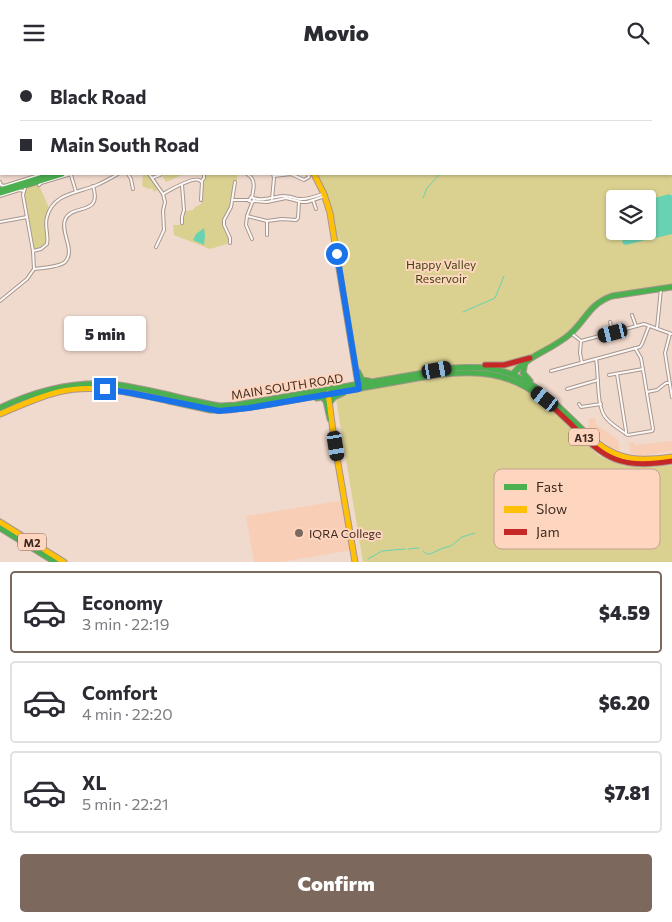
<!DOCTYPE html>
<html lang="en">
<head>
<meta charset="utf-8">
<style>
  body { margin:0; font-family:Commissioner,sans-serif; background:#f2f2f3; color:#2b2b33; height:100vh; display:flex; flex-direction:column; font-size:19px; white-space:nowrap }
  * { box-sizing:border-box; margin:0 }
  p { font-size:16px; color:#7c7c81 }
  .icon { flex:none; width:28px; height:28px; fill:none; stroke:currentColor; stroke-width:2; stroke-linecap:round; stroke-linejoin:round }
  .map { position:relative; height:497px; overflow:hidden }
  .side { display:flex; flex-direction:column; background:#fff; flex:1 }
  .side>* { flex:none }
  .guide { position:absolute; left:0px; top:0px; width:672px; height:110px; box-shadow:0 1px 4px #0004; display:grid; align-content:center; height:110px; padding:0 20px; background:#fff }
  .fabs { position:absolute; left:606px; top:125px; display:grid; gap:10px }
  .fabs a { display:grid; place-items:center; width:50px; height:50px; border-radius:5px; background:#fff; box-shadow:0 1px 4px #0004; font-size:25px }
  .end { position:absolute; width:22px; height:22px; margin:-11px; border:6px solid #1a73e8; background:#fff; box-shadow:0 0 0 2px #fff }
  .from { border-radius:50% }
  .bubble { position:absolute; height:35px; border-radius:5px; background:#fff; box-shadow:0 1px 4px #0004; font-size:16px; font-weight:800; line-height:35px; text-align:center }
  .car { position:absolute; width:15px; height:30px; margin:-15px -8px; border-radius:6px; box-shadow:0 0 4px 1px #0007; background:linear-gradient(#222 24%,#8ab4d8 0 40%,#222 0 76%,#8ab4d8 0 86%,#222 0) }
  .guide b { display:flex; align-items:center; gap:18px; height:48px; font-size:19px }
  .guide b+b { border-top:1px solid #e1e1e2 }
  .guide i { width:12px; height:12px; background:#2b2b33 }
  ul { padding:9px 0 0; list-style:none }
  li { display:flex; align-items:center; gap:15px; height:82px; margin:0 10px 8px; padding:0 10px; border:2px solid #e1e1e2; border-radius:5px }
  li div { flex:1 }
  li b { display:block; font-size:19px }
  li em { font-style:normal; font-weight:800 }
  li.selected { border-color:#7c685d }
  li>.icon { width:45px; height:45px; stroke-width:1.5 }
  .primary-button { display:flex; gap:10px; margin-top:auto; padding:10px 20px }
  .primary-button a { flex:1; height:58px; border-radius:5px; background:#7c685d; color:#fff; font-size:20px; font-weight:800; line-height:58px; text-align:center }
  header { display:flex; justify-content:space-between; align-items:center; height:65px; padding:0 20px; background:#fff; font-size:22px; font-weight:800 }
  .map>svg:first-child { display:block }
</style>
</head>
<body>
<header><svg class="icon" aria-label="menu" viewBox="0 0 24 24"><path d="M4 6h16M4 12h16M4 18h16"/></svg>Movio<svg class="icon" aria-label="search" viewBox="0 0 24 24"><circle cx="10" cy="10" r="6"/><path d="M15 15l6 6"/></svg></header>
<div class="map">
<svg width="672" height="497" viewBox="0 0 672 497">
  <rect width="100%" height="100%" fill="#f0d9cd"/>
  <g fill="#f8ceb7">
    <path d="M595 353 596 359 618 375 620 386 612 383 588 365 589 354Z"/>
    <path d="M672 376V386L642 391 631 389 629 378 634 377 635 380Z"/>
    <path d="M344 435 352 485 281 497H254L246 451Z"/>
  </g>
  <g fill="#dad190" fill-rule="evenodd">
    <path d="M0 0H136V1H1V64H0Z"/>
    <path d="M268 0H672V219L610 229 597 234V235L567 271 523 296 517 300 512 307 472 298 360 316 331 141 314 109H671V1H267ZM615 134H648V166H615Z"/>
    <path d="M143 109H184L166 117 161 109 152 113 159 124 154 127 152 123 149 124 142 121Z"/>
    <path d="M204 109H237V116H235L231 142 224 155V160L230 173V178L210 184 174 170 173 160H180L182 158V152L184 145 187 146 193 145 195 142 201 139Z"/>
    <path d="M38 118 49 143 45 156 46 178 41 183 36 184 33 183 24 130 28 121Z"/>
    <path d="M454 310H481L511 317 523 322 552 345 598 390 610 396 627 401 649 402 672 400V497H363L336 334 345 329Z"/>
  </g>
  <g fill="#68d3b2">
    <path d="M574 0H672V49H671V1H579Z"/>
    <path d="M669 129 672 131V169L656 173 653 171 648 150V135Z"/>
    <path d="M648 157 651 171 649 174 626 180 623 179 620 166H648Z"/>
    <path d="M204 163 205 170 204 180 193 175 196 169Z"/>
  </g>
  <g fill="none" stroke-linecap="round" stroke-linejoin="round">
    <g stroke="#68d3b2" stroke-width="1">
      <path d="M324 0 325 1"/>
      <path d="M3 1 6 0"/>
      <path d="M449 1 453 0"/>
      <path d="M0 3 1 2"/>
      <path d="M423 133 427 123 440 109"/>
      <path d="M463 247 495 233 504 211"/>
      <path d="M408 484 419 483"/>
      <path d="M423 486 427 489H430L443 483 451 481 462 472 475 468"/>
      <path d="M368 494 382 486 405 484"/>
    </g>
    <g stroke="#a9968c" stroke-width="4">
      <g id="street">
        <path d="M196 1 197 0"/>
        <path d="M216 1V0"/>
        <path d="M0 80H1"/>
        <path d="M0 85 1 89"/>
        <path d="M0 101H1"/>
        <path d="M128 109 131 114 133 124"/>
        <path d="M149 109 163 129 165 137 163 146 164 165 156 182"/>
        <path d="M247 109C256 114 254 123 252 132"/>
        <path d="M71 110 76 127"/>
        <path d="M274 111 291 109 304 115 309 112 308 109"/>
        <path d="M152 113 160 110"/>
        <path d="M202 116 204 113V109"/>
        <path d="M0 117 1 120 4 121 42 109"/>
        <path d="M39 120 41 118 71 109"/>
        <path d="M182 120 184 145 182 152V158"/>
        <path d="M163 129C170 125 192 112 199 115 200 115 201 117 202 117L201 135"/>
        <path d="M0 131 19 125 24 126"/>
        <path d="M254 134 253 137 249 136 251 132C261 137 272 132 283 131 289 131 294 133 299 134 307 135 316 131 323 129"/>
        <path d="M272 134 274 113 273 109"/>
        <path d="M233 135H249"/>
        <path d="M313 135 316 144"/>
        <path d="M254 136 267 137 286 133 302 137H307L325 131"/>
        <path d="M252 138 247 151 246 160 252 174"/>
        <path d="M247 151 267 156 282 154 296 155 298 153 299 137"/>
        <path d="M267 156V170"/>
        <path d="M0 157 27 152"/>
        <path d="M230 178V173L224 160V155L231 142 235 117"/>
        <path d="M33 186 41 184 47 179C49 170 44 161 47 152 53 128 78 128 97 120 104 117 111 113 118 109"/>
        <path d="M34 204C42 203 60 202 65 197 76 186 60 167 65 155 71 138 103 152 93 121"/>
        <path d="M0 236 27 214 34 204 33 186 23 130 25 123V120"/>
        <path d="M632 250 636 261"/>
        <path d="M610 257 613 268"/>
        <path d="M657 263 661 224"/>
        <path d="M571 268 581 276 644 259 672 269"/>
        <path d="M670 269 665 288 672 332"/>
        <path d="M581 276 580 288 582 298"/>
        <path d="M596 294C599 309 596 342 606 353 611 359 619 364 625 368"/>
        <path d="M551 306 640 282 642 279 649 261"/>
        <path d="M617 309 626 366V369"/>
        <path d="M609 310 643 304"/>
        <path d="M567 324 598 315"/>
        <path d="M647 327 657 325 666 318H669"/>
        <path d="M579 339 581 342 601 339"/>
        <path d="M626 369 628 370 652 366 653 364 641 293 635 283"/>
      </g>
    </g>
    <g stroke="#a9968c" stroke-width="7">
      <g id="fast">
        <path d="M0 125 53 109"/>
        <path d="M0 128 62 109"/>
        <path d="M525 297 523 308 530 316"/>
        <path d="M358 307 362 315 369 316"/>
        <path d="M513 309C528 290 552 285 570 269 586 255 589 239 612 231L672 222"/>
        <path d="M317 333 322 332 326 336 330 354"/>
        <path d="M169 336 210 345H229L271 339 435 310C476 305 508 306 542 333"/>
        <path d="M330 337 334 332 343 328"/>
        <path d="M0 343C37 325 77 315 119 320 153 325 186 335 220 341L236 340 453 303C466 302 479 301 492 304 537 311 564 350 596 377"/>
        <path d="M0 463 55 497"/>
      </g>
    </g>
    <g stroke="#a9968c" stroke-width="7">
      <g id="slow">
        <path d="M266 1 267 0"/>
        <path d="M314 109 324 129 330 148 358 319"/>
        <path d="M328 328 335 381 355 497"/>
        <path d="M0 349C19 341 38 332 58 327 95 318 132 328 169 336"/>
        <path d="M596 377C621 397 642 396 672 392"/>
        <path d="M0 457 64 497"/>
      </g>
    </g>
    <g stroke="#a9968c" stroke-width="7">
      <g id="jam">
        <path d="M223 0V1"/>
        <path d="M485 300H504L530 293"/>
        <path d="M542 333C552 341 561 349 570 358 584 372 597 387 615 394 633 401 653 399 672 396"/>
      </g>
    </g>
    <use href="#street" stroke="#fdf9f8" stroke-width="2"/>
    <use href="#fast" stroke="#4caf50" stroke-width="5"/>
    <use href="#slow" stroke="#ffc107" stroke-width="5"/>
    <use href="#jam" stroke="#c62828" stroke-width="5"/>
  </g>
  <g fill="none" stroke-linecap="round" stroke-linejoin="round">
    <path stroke="#1a73e8" stroke-width="6" d="M105 324 131 328 219 346 249 343 359 324 337 189"/>
  </g>
  <circle fill="#7c685d" stroke="#fed5bf" stroke-width="2" cx="299" cy="468" r="5"/>
  <g text-anchor="middle" dominant-baseline="central" stroke-width="4" stroke-linejoin="round" paint-order="stroke">
    <g fill="#fed5bf" stroke="#785e50" stroke-width="1">
      <rect x="569" y="363.5" width="30" height="17" rx="4"/>
      <rect x="18" y="468.5" width="28" height="17" rx="4"/>
    </g>
    <g font-size="11" font-weight="bold" fill="#3e2b20">
      <text x="584" y="372">A13</text>
      <text x="32" y="477">M2</text>
    </g>
    <g font-size="12" fill="#424312" stroke="#fed5bf">
      <text x="441" y="199">Happy Valley<tspan x="441" dy="14">Reservoir</tspan></text>
    </g>
    <g font-size="12" fill="#3e2b20" stroke="#fed5bf">
      <text transform="translate(287 321) rotate(-9)">MAIN SOUTH ROAD</text>
    </g>
    <g font-size="12" fill="#3e2b20" stroke="#fed5bf" text-anchor="start">
      <text x="309" y="468">IQRA College</text>
    </g>
  </g>
  <rect x="494" y="404" width="166" height="80" rx="8" fill="#fed5bf" stroke="#c4a28f" stroke-width="1"/>
  <rect x="504" y="419" width="23" height="6" fill="#4caf50"/>
  <rect x="504" y="441" width="23" height="7" fill="#ffc107"/>
  <rect x="504" y="464" width="23" height="6" fill="#c62828"/>
  <g font-size="14" fill="#3e2b20">
    <text x="536" y="427">Fast</text>
    <text x="536" y="449">Slow</text>
    <text x="536" y="472">Jam</text>
  </g>
</svg>
<div class="fabs">
<a><svg class="icon" aria-label="layers" viewBox="0 0 24 24"><path d="M12 4l9 5-9 5-9-5zM3 14l9 5 9-5"/></svg></a>
</div>
<i class="end from" style="left:337px;top:189px"></i>
<i class="end" style="left:105px;top:324px"></i>
<div class="bubble" style="left:64px;top:251px;width:82px">5 min</div>
<i class="car" style="left:613px;top:268px;rotate:256deg"></i>
<i class="car" style="left:437px;top:305px;rotate:80deg"></i>
<i class="car" style="left:545px;top:334px;rotate:308deg"></i>
<i class="car" style="left:336px;top:381px;rotate:171deg"></i>
<div class="guide">
<b><i class="from"></i>Black Road</b>
<b><i></i>Main South Road</b>
</div>
</div>
<section class="side">
<ul>
<li class="selected"><svg class="icon" aria-label="car" viewBox="0 0 24 24"><path d="M5 17H2v-5l4-1 3-4h7l3 4 3 1v5h-3M9 17h6M6 11h13"/><circle cx="7" cy="17" r="2"/><circle cx="17" cy="17" r="2"/></svg><div><b>Economy</b><p>3 min · 22:19</p></div><em>$4.59</em></li>
<li><svg class="icon" aria-label="car" viewBox="0 0 24 24"><path d="M5 17H2v-5l4-1 3-4h7l3 4 3 1v5h-3M9 17h6M6 11h13"/><circle cx="7" cy="17" r="2"/><circle cx="17" cy="17" r="2"/></svg><div><b>Comfort</b><p>4 min · 22:20</p></div><em>$6.20</em></li>
<li><svg class="icon" aria-label="car" viewBox="0 0 24 24"><path d="M5 17H2v-5l4-1 3-4h7l3 4 3 1v5h-3M9 17h6M6 11h13"/><circle cx="7" cy="17" r="2"/><circle cx="17" cy="17" r="2"/></svg><div><b>XL</b><p>5 min · 22:21</p></div><em>$7.81</em></li>
</ul>
<div class="primary-button"><a>Confirm</a></div>
</section>
</body>
</html>
